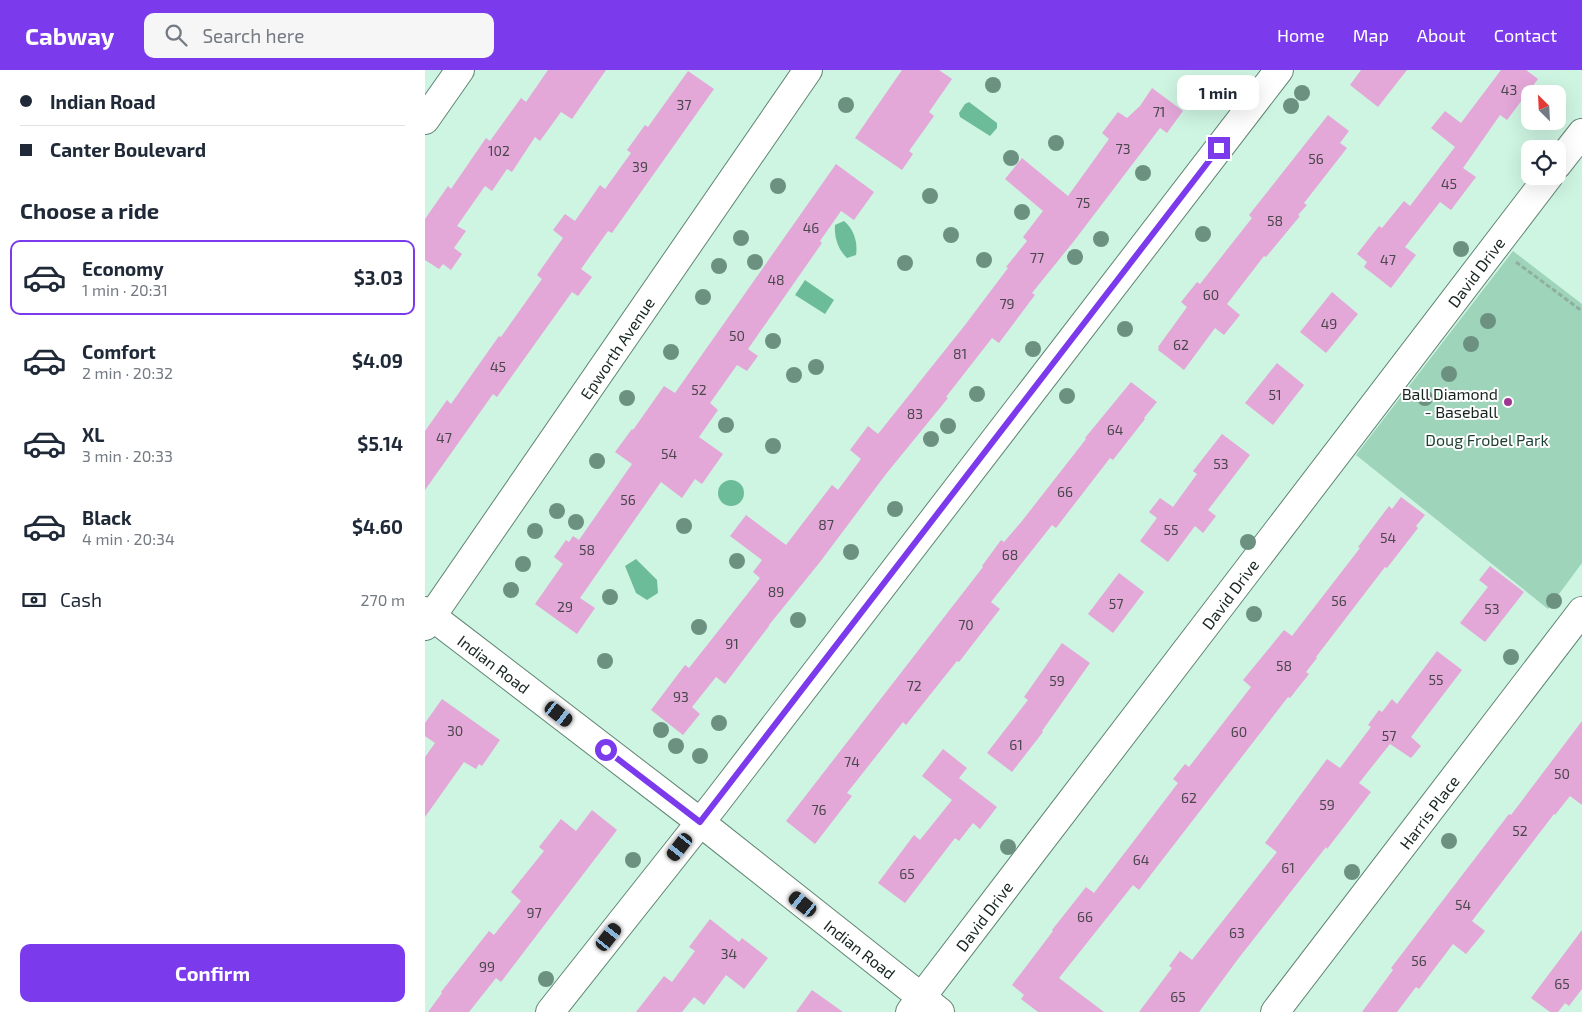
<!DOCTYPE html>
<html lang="en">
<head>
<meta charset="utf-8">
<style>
  body { margin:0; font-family:"Exo 2",sans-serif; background:#f6f6f7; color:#1f2937; height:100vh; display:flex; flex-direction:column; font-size:19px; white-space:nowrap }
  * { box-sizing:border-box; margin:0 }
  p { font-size:16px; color:#747a83 }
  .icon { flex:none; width:28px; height:28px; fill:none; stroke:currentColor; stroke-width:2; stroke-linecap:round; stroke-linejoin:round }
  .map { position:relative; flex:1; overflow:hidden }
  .details { display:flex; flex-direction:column; background:#fff; width:425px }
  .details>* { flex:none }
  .banner { display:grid; align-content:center; height:110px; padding:0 20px; background:#fff }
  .needle { width:32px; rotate:336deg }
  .buttons { position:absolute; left:1096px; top:15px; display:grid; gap:10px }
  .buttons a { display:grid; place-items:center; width:45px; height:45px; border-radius:10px; background:#fff; box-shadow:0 5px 20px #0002; font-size:25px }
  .end { position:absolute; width:22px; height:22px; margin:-11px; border:6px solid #7c3aed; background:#fff; box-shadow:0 0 0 2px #fff }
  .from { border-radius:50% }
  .bubble { position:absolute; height:35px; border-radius:10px; background:#fff; box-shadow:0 5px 20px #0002; font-size:16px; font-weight:700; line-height:35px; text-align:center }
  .car { position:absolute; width:15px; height:30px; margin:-15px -8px; border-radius:6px; box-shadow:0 0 4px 1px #0007; background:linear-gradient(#222 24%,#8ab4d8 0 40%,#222 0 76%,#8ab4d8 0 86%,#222 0) }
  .banner b { display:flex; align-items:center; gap:18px; height:48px; font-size:19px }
  .banner b+b { border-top:1px solid #e0e1e3 }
  .banner i { width:12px; height:12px; background:#1f2937 }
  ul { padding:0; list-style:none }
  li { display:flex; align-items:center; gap:15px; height:75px; margin:0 10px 8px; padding:0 10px; border:2px solid transparent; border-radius:10px }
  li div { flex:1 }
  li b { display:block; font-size:19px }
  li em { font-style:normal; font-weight:700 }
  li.current { border-color:#7c3aed }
  li>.icon { width:45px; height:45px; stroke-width:1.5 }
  h2 { padding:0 20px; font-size:22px; line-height:60px }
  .pay { display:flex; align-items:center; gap:12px; height:55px; padding:0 20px; font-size:19px }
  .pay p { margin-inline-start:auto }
  .cta { display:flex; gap:10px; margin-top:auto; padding:10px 20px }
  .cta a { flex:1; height:58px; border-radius:10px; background:#7c3aed; color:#fff; font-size:20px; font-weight:700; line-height:58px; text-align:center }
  header { display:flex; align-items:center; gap:30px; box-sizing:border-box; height:70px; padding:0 25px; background:#7c3aed; color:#fff }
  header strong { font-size:24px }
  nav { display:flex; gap:28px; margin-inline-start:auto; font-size:18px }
  .search { width:350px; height:45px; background:#f6f6f7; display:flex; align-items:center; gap:12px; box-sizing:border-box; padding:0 18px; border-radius:10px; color:#747a83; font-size:19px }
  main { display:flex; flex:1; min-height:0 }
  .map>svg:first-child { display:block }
</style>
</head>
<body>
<header>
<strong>Cabway</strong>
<div class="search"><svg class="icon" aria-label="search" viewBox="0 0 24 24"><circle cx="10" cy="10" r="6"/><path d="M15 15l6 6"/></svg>Search here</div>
<nav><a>Home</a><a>Map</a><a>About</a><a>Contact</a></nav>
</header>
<main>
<section class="details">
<div class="banner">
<b><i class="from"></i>Indian Road</b>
<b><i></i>Canter Boulevard</b>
</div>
<h2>Choose a ride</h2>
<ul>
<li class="current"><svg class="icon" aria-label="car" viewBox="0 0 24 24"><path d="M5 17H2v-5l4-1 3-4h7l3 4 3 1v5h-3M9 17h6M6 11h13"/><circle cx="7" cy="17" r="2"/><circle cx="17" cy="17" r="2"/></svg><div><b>Economy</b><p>1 min · 20:31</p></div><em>$3.03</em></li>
<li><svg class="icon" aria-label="car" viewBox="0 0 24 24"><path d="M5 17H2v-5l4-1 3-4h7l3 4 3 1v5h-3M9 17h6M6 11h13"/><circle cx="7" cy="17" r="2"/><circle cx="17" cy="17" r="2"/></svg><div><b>Comfort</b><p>2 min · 20:32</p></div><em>$4.09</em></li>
<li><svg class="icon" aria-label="car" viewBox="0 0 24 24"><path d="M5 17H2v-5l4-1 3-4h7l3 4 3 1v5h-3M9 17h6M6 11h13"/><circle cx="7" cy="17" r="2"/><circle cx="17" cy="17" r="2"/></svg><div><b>XL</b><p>3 min · 20:33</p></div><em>$5.14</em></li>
<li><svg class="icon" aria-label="car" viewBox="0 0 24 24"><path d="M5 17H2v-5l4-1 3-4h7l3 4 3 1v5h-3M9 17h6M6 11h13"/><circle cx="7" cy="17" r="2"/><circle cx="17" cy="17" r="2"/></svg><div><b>Black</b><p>4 min · 20:34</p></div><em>$4.60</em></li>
</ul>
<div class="pay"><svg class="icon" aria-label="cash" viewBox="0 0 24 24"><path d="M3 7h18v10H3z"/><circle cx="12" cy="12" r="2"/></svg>Cash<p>270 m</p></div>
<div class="cta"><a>Confirm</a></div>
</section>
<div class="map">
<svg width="1157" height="942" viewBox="0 0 1157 942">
  <rect width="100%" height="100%" fill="#cef5e2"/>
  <path fill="#9ed4ba" d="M1088 181 1157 234V493L1123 539 931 385Z"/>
  <g fill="#6cbc99">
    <path d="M544 32 572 53V58L565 66 535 47 534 43 540 34Z"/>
    <path d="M419 151C429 159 433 173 431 185L422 188C413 180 409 167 410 155Z"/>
    <path d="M380 210 409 230 400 244 370 225Z"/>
    <circle cx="306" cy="423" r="13"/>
    <path d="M211 489 232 510 233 523 222 530 211 523 200 496Z"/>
  </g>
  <g fill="#e3a7d8">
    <path d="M123 0H181L147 49 136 42 115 71 110 67 87 102 82 99 67 121 60 116 32 156 41 161 29 178 37 184 26 200 18 194 14 199 0 190V149L23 116 26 119 61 68 65 71 96 28 101 32Z"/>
    <path d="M477 0H514L527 9 504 42 509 46 484 81 488 84 477 100 430 68Z"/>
    <path d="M936 0H982L953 37 925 15Z"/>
    <path d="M1076 0H1101L1113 9 1082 50 1075 45 1038 98 1051 107 1026 140 1015 132 980 177 991 185 966 218 939 197 942 192 932 184 954 156 957 158 979 131 985 136 1030 77 1006 58 1020 41 1036 53Z"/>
    <path d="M263 1 289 19 187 163 183 161 156 199 167 207 153 226 147 222 72 327 68 324 0 420V361L22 330 26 334 74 266 76 267 117 209 112 205 138 168 128 160 140 144 150 151 175 115 180 119 206 83 202 80 220 55 223 57Z"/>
    <path d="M727 18 758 41 742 63 735 58 649 171 607 223 610 225 574 273 567 268 521 327 523 328 461 404 395 492 344 555V556L300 614 291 607 267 637 275 644 258 665 226 640 260 595 264 598 335 508 328 502 337 490 305 466 321 445 361 475 407 415 413 420 436 389 425 380 443 356 453 364 540 255 583 198 581 197 602 171 598 167 618 141 580 109 597 88 643 126 684 69 677 63 693 42 702 48 715 36Z"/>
    <path d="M903 45 924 61 915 73 922 78 879 133 882 135 873 145 875 146 841 187 839 186 802 234 815 245 799 265 790 258 759 300 733 280 734 278 733 277 762 237 756 232 772 212 775 214 827 148 824 145Z"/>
    <path d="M411 94 449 122 429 150 416 141 395 171 397 173 323 279 333 286 322 301 312 295 285 333 293 340 274 367 298 384 277 414 270 409 257 428 236 412 155 528 170 538 152 564 110 534 138 494 129 487 141 470 144 472 148 466 154 470 207 394 190 382 207 359 208 360 239 316 250 323Z"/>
    <path d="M907 222 933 244 901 283 875 262Z"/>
    <path d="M852 293 879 315 848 355 820 333Z"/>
    <path d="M706 312 732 332 719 348 720 349 688 390 685 388 631 458 627 455 566 532 575 539 534 592 532 591 481 655 478 652 422 723 427 726 390 774 361 751 558 497 557 496 576 470 579 472 597 451 661 369 660 368Z"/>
    <path d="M797 364 825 385 783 440 791 446 778 463 770 456 743 492 715 471 732 448 724 442 735 428 748 437 772 404 768 401Z"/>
    <path d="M976 427 1000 445 991 456 993 458 962 498 960 497 891 587 892 588 881 602 884 604 865 628 863 627 714 820 708 815 634 908 679 942H613L596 929 599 925 587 915 628 861 627 860 661 817 669 823 753 713 748 709 760 694 764 697 826 617 818 610 859 560 867 566 935 478 933 477 964 436 967 439Z"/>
    <path d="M1065 496 1099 522 1060 572 1035 553 1063 517 1054 510Z"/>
    <path d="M694 503 719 522 688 563 663 544Z"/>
    <path d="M637 573 665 593 617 661 618 662 587 702 562 683 603 630 599 627Z"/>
    <path d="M1012 581 1037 600 986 667 996 676 986 688 965 674 934 713 946 722 902 779 901 777 813 889 774 942H714L747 898 744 896 755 881 767 890 852 782 840 773 902 689 915 698 946 657 943 655 954 640 957 642 967 629 972 634Z"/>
    <path d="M17 629 75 670 57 696 54 694 51 699 39 692 0 747V687L10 673 0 666V653Z"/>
    <path d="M1157 651V735L1145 726 1130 745 1129 744 1047 851 1060 861 1041 884 1028 874 994 919 991 917 972 942H937L968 900 966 898 1084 744 1086 745Z"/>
    <path d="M518 679 542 698 534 708 572 737 555 759 548 753 534 771 530 768 480 833 453 813 489 765 495 770 527 730 497 706Z"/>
    <path d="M167 740 192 760 76 912 71 908 44 942H3L17 923 16 922 64 861 69 865 96 831 86 822 119 781 114 777 136 749 151 761Z"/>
    <path d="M285 849 314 872 317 868 343 888 319 919 301 905 279 935 269 927 257 942H211L239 906 247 912 270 881 264 877Z"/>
    <path d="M1157 860V919L1144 936 1140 933 1133 942H1125L1106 928Z"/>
    <path d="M387 920 418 942H371Z"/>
  </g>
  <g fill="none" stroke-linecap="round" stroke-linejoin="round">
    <g stroke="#618574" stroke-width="30">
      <g id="minor">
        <path d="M0 50 35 0"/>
        <path d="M1132 95 1157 63"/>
        <path d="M0 541 275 752 515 942"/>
        <path d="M0 556 383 0"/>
        <path d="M125 942 289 735 854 0"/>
        <path d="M485 942 1124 106"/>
        <path d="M850 942 1157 541"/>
      </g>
    </g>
    <path stroke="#90afa0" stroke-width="3" stroke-dasharray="5 2.5" stroke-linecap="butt" d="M1091 192 1157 241"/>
    <use href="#minor" stroke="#fff" stroke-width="28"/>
  </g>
  <g fill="#6c9180">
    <circle cx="568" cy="15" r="8"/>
    <circle cx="877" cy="23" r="8"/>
    <circle cx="421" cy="35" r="8"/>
    <circle cx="866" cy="36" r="8"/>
    <circle cx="631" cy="73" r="8"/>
    <circle cx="586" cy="88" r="8"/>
    <circle cx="718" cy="103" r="8"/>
    <circle cx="353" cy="116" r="8"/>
    <circle cx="505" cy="126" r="8"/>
    <circle cx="597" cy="142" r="8"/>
    <circle cx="778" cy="164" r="8"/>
    <circle cx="526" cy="165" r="8"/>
    <circle cx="316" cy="168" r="8"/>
    <circle cx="676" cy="169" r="8"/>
    <circle cx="1036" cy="179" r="8"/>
    <circle cx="650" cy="187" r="8"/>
    <circle cx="559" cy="190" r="8"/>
    <circle cx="330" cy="192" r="8"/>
    <circle cx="480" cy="193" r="8"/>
    <circle cx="294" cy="196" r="8"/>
    <circle cx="278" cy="227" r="8"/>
    <circle cx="1063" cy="251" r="8"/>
    <circle cx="700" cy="259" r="8"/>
    <circle cx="348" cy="271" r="8"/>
    <circle cx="1046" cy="274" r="8"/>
    <circle cx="608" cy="279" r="8"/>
    <circle cx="246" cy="282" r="8"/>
    <circle cx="391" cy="297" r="8"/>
    <circle cx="1024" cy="304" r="8"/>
    <circle cx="369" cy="305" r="8"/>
    <circle cx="552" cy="324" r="8"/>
    <circle cx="642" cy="326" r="8"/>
    <circle cx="202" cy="328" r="8"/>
    <circle cx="1000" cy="328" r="8"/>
    <circle cx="301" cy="355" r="8"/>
    <circle cx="523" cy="356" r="8"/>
    <circle cx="506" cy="369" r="8"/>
    <circle cx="348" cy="376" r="8"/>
    <circle cx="172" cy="391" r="8"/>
    <circle cx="470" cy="439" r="8"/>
    <circle cx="132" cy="441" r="8"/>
    <circle cx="151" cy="452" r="8"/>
    <circle cx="259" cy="456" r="8"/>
    <circle cx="110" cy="461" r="8"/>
    <circle cx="823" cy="472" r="8"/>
    <circle cx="426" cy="482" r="8"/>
    <circle cx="312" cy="491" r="8"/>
    <circle cx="98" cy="494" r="8"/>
    <circle cx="86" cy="520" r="8"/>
    <circle cx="185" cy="527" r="8"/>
    <circle cx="1129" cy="531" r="8"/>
    <circle cx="829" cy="544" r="8"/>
    <circle cx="373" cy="550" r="8"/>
    <circle cx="274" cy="557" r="8"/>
    <circle cx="1086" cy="587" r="8"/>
    <circle cx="180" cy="591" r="8"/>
    <circle cx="294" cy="653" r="8"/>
    <circle cx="236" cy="660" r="8"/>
    <circle cx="251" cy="676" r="8"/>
    <circle cx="275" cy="686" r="8"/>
    <circle cx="1024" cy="771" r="8"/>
    <circle cx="583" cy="777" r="8"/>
    <circle cx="208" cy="790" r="8"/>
    <circle cx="927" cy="802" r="8"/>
    <circle cx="121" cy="909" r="8"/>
  </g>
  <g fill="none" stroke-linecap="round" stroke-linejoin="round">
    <path stroke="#7c3aed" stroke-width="6" d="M181 680 275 752 794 78"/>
  </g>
  <circle fill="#a23594" stroke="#fff" stroke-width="2" cx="1083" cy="332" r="5"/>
  <g text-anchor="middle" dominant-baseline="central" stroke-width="4" stroke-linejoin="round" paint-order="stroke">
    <g font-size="14" fill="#49464c">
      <text x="1084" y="19">43</text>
      <text x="259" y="34">37</text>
      <text x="734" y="41">71</text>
      <text x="698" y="78">73</text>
      <text x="74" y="80">102</text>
      <text x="891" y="88">56</text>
      <text x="215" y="96">39</text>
      <text x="1024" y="113">45</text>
      <text x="658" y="132">75</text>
      <text x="850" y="150">58</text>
      <text x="386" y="157">46</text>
      <text x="612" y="187">77</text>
      <text x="963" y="189">47</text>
      <text x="351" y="209">48</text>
      <text x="786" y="224">60</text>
      <text x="582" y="233">79</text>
      <text x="904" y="253">49</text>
      <text x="312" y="265">50</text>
      <text x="756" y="274">62</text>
      <text x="535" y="283">81</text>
      <text x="73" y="296">45</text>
      <text x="274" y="319">52</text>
      <text x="850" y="324">51</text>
      <text x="490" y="343">83</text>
      <text x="690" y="359">64</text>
      <text x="19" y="367">47</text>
      <text x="244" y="383">54</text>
      <text x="796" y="393">53</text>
      <text x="640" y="421">66</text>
      <text x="203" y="429">56</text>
      <text x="401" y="454">87</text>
      <text x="746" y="459">55</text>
      <text x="963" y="467">54</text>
      <text x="162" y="479">58</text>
      <text x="585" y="484">68</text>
      <text x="351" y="521">89</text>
      <text x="914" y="530">56</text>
      <text x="691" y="533">57</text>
      <text x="140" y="536">29</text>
      <text x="1067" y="538">53</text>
      <text x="541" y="554">70</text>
      <text x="307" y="573">91</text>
      <text x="859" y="595">58</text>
      <text x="1011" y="609">55</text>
      <text x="632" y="610">59</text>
      <text x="489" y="615">72</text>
      <text x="256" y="626">93</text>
      <text x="30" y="660">30</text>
      <text x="814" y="661">60</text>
      <text x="964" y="665">57</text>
      <text x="591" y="674">61</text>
      <text x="427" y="691">74</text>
      <text x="1137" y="703">50</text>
      <text x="764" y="727">62</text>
      <text x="902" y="734">59</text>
      <text x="394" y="739">76</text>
      <text x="1095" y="760">52</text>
      <text x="716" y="789">64</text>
      <text x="863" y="797">61</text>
      <text x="482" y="803">65</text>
      <text x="1038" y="834">54</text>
      <text x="109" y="842">97</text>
      <text x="660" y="846">66</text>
      <text x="812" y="862">63</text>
      <text x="304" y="883">34</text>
      <text x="994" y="890">56</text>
      <text x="62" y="896">99</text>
      <text x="1137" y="913">65</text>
      <text x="753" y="926">65</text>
    </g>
    <g font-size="16" fill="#16251e" stroke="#fff">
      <text transform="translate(1051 202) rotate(-53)">David Drive</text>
      <text transform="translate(192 278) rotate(-56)">Epworth Avenue</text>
      <text transform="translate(805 524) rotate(-53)">David Drive</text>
      <text transform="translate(69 594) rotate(37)">Indian Road</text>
      <text transform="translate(1004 742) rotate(-53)">Harris Place</text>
      <text transform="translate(559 846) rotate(-53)">David Drive</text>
      <text transform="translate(435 879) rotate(38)">Indian Road</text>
    </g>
    <g font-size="16" fill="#16251e" stroke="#fff" text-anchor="end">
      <text x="1073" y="323">Ball Diamond<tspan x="1073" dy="18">- Baseball</tspan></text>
    </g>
    <g font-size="16" fill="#1b3f30" stroke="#fff">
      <text x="1062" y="369">Doug Frobel Park</text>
    </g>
  </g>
</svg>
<div class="buttons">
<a><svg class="needle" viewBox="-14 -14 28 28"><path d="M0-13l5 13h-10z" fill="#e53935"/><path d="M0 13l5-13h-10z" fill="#747a83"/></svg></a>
<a><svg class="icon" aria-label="locate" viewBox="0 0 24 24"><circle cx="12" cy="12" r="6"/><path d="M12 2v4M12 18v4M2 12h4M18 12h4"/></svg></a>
</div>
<i class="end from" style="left:181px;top:680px"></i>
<i class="end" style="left:794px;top:78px"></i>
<div class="bubble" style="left:752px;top:5px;width:82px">1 min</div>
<i class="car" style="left:134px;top:644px;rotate:128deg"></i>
<i class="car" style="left:255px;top:777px;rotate:218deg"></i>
<i class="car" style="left:378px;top:834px;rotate:309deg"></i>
<i class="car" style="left:184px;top:867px;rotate:38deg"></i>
</div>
</main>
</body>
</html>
